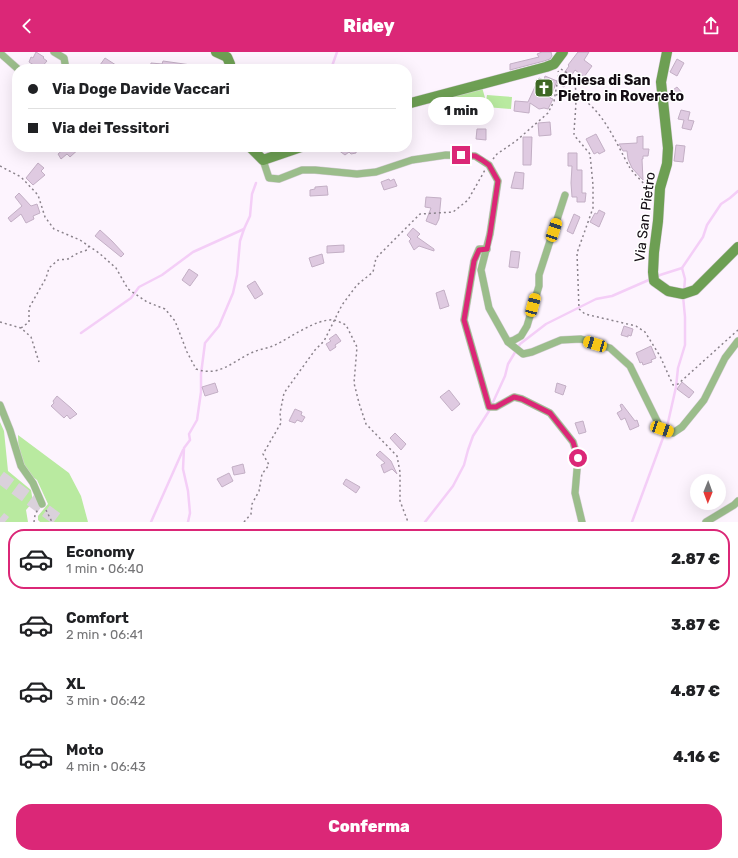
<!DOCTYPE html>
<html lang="it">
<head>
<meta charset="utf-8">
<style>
  body { margin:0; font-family:Rubik,sans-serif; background:#f6f6f6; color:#202124; height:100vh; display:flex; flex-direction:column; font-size:15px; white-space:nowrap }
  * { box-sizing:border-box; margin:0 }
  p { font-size:13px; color:#757577 }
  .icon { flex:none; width:22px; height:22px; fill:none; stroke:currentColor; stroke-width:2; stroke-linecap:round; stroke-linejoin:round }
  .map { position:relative; height:470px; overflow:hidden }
  .details { display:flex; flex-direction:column; background:#fff; flex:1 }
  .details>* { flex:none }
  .banner { position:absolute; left:12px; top:12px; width:400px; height:88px; border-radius:16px; box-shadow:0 4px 16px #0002; display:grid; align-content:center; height:88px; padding:0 16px; background:#fff }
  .needle { width:26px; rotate:181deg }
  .fabs { position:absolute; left:690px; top:422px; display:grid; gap:8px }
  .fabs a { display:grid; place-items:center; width:36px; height:36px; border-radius:50%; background:#fff; box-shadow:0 4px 16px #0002; font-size:20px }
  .end { position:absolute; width:18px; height:18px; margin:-9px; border:5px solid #db2777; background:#fff; box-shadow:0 0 0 2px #fff }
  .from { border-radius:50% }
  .bubble { position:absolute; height:28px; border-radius:14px; background:#fff; box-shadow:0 4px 16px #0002; font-size:13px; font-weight:800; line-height:28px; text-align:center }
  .car { position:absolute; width:12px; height:24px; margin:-12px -6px; border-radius:5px; box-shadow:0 0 3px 1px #0007; background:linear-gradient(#f5c518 24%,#345 0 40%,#f5c518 0 76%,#345 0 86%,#f5c518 0) }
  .banner b { display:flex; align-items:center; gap:14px; height:38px; font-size:15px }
  .banner b+b { border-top:1px solid #e0e0e0 }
  .banner i { width:10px; height:10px; background:#202124 }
  ul { padding:7px 0 0; list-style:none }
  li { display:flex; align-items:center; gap:12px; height:60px; margin:0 8px 6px; padding:0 8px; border:2px solid transparent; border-radius:16px }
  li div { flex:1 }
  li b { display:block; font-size:15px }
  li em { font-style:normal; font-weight:800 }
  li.active { border-color:#db2777 }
  li>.icon { width:36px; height:36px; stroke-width:1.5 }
  .button { display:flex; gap:8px; margin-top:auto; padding:8px 16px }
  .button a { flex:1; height:46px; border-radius:16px; background:#db2777; color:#fff; font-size:16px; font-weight:800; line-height:46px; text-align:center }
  header { display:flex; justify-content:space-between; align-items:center; height:52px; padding:0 16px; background:#db2777; color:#fff; font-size:18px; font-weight:800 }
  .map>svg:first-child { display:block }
</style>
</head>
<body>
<header><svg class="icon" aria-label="back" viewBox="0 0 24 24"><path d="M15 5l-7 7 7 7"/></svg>Ridey<svg class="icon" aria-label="share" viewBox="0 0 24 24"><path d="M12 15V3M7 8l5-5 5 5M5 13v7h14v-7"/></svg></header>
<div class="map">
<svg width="738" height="470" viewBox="0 0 738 470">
  <rect width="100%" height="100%" fill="#fdf4fe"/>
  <g fill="#b9eaa0">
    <path d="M481 32 486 49 487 43 512 45 511 57 486 55V51L443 60 437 44Z"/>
    <path d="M0 370 4 379 8 419 31 438 33 450 26 458 28 470H0Z"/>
    <path d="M18 383 69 421 81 444 88 470H40L38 468V464L48 452 37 428 19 415Z"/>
  </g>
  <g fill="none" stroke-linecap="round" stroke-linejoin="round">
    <g stroke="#f4cef7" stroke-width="2.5">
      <path d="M331 17 337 0"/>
      <path d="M268 101 269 95"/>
      <path d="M682 216 685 227 684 239"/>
      <path d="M656 226 660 223 682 216 703 185 707 173 721 152 730 146 738 139"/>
      <path d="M81 281 131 246 139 235 162 223 193 200 244 177"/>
      <path d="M151 470 183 398"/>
      <path d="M188 470 190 461 188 439 183 417 184 396 190 388 189 382 197 368 201 340V322L205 291 219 274 233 241 237 223 240 189 244 177 250 164 252 142 256 131"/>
      <path d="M425 470 453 434 464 413 468 398 473 384 489 359 505 324 508 312 520 292 546 272 596 247 612 244 651 227"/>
      <path d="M632 470 667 375 676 335 678 316 685 293V265L683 244"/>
    </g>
  </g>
  <g fill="#dfcae1" stroke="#c3afc5">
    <path d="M36 0 44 5 43 6 47 9 40 17 29 10 31 5 33 6Z"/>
    <path d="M542 0H551L552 4 550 7 544 9 510 18V12L539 5 537 2Z"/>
    <path d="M578 0H589L584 8 592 14 584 25 575 18 564 35 557 31 569 14 568 13Z"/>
    <path d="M105 6 122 17H106L100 13Z"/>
    <path d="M677 7 684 11 677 24 670 20Z"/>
    <path d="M163 9 191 13V17H150L151 11 162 12Z"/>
    <path d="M545 24 557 29 550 46 553 47 548 57 544 56 539 57 530 51 529 61 514 59 515 49 528 50 539 26 544 28Z"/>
    <path d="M677 35 683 42 679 45 678 49 669 47 670 40Z"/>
    <path d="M681 58 690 60 688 68 694 69 691 78 682 76 684 68 678 67Z"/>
    <path d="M461 60 464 68 452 72 451 71 446 72 444 65Z"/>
    <path d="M550 70 551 83 539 84 538 71Z"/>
    <path d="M477 77H486V88L476 87Z"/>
    <path d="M596 82 605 99 599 102 598 100 594 102 586 87Z"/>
    <path d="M643 84V97H649L648 104H643V107H642L643 128 632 116 628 107 627 99H623L619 92 637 91V85Z"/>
    <path d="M523 85H532L531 113H523Z"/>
    <path d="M676 93 685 94 683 110 674 109Z"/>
    <path d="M66 95H81L70 105 67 102 61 107 58 102Z"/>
    <path d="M334 95H357L356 101 351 102 349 100 345 103Z"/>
    <path d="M568 101H577V118H582V141H586L585 150H577V145H572L571 131 572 114H568Z"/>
    <path d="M38 111 44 116 41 119 45 123 33 133 26 126Z"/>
    <path d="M515 120 524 121 523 137 511 136Z"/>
    <path d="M389 127 390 129 394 127 397 134 384 138 381 130Z"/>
    <path d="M327 134 328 143 310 144V138L315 137V135Z"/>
    <path d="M19 141 31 154 37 152 40 161 33 164 34 167 26 171 21 162 11 170 8 166 22 154 15 145Z"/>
    <path d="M426 145 441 146 439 167 436 173 426 169 431 156 425 155Z"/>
    <path d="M599 158 605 161 599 175 590 170 595 161 597 162Z"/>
    <path d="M574 162 580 165 573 182 567 179Z"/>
    <path d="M413 176 420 182 417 185 434 197V199L419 194 414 198 409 189 411 187 407 183Z"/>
    <path d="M100 178 112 189 124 202 121 205 95 184Z"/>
    <path d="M344 193V200L327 201V194Z"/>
    <path d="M511 199 520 200 518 216 509 215Z"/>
    <path d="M322 202 324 211 312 215 309 206Z"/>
    <path d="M189 217 198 223 190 234 182 228Z"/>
    <path d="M255 229 263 242 255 247 247 234Z"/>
    <path d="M444 238 449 254 440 257 436 241Z"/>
    <path d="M624 274 633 277 631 284 628 283V285L621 283Z"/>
    <path d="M336 282 341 289 335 293 336 295 330 299 326 292 331 289 329 287Z"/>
    <path d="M651 294 656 306 651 308 652 310 643 313 642 310 640 311 636 301Z"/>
    <path d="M682 330 694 340 689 346 677 337Z"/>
    <path d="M215 331 218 340 205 344 202 335Z"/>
    <path d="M557 331 566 334 563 343 555 340Z"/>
    <path d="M449 338 460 352 452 359 440 345Z"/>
    <path d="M57 344 71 356 77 362 70 367 67 363 64 366 51 354 54 351 53 349Z"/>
    <path d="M622 352 635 369 637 368 639 374 630 378 625 366 621 368 617 361 622 358 620 353Z"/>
    <path d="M295 357 302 360 301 363 305 365 302 370 297 368 295 371 289 369Z"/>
    <path d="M583 369 586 380 579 382 575 371Z"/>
    <path d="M395 381 406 392 401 398 390 386Z"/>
    <path d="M380 399 391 409 397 422 392 417 384 421 381 413 385 411 376 403Z"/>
    <path d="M243 412 245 421 234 423 232 415Z"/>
    <path d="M229 421 233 429 222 435 217 427Z"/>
    <path d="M346 427 360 435 356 441 343 432Z"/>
  </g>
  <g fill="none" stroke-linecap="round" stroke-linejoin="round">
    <g stroke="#dad1db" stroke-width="13" stroke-dasharray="13 6" stroke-linecap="butt">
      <path d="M0 425 61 470"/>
      <path d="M0 466 5 470"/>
    </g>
    <g stroke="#d8cfd8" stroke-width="8">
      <g id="street">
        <path d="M54 0 64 6 66 17"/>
        <path d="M0 1 18 17"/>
        <path d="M263 108 269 126 279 127 302 118H315L357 122 376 120 412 108 446 103 475 104 489 113 498 129 490 182 481 218 489 256 508 290 523 302 532 300 561 288 581 287 610 296 630 314 661 377 673 381 682 375 704 348 725 306 738 289"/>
        <path d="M487 197H479L474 209 464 268 489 355H496L514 345 522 347 550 361 573 390 578 406 575 441 582 470"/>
        <path d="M508 290 514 288 521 284 527 274 539 234V223L565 143"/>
        <path d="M0 353 10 378 21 414 33 431 42 452"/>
        <path d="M706 470 734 453 738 449"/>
      </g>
    </g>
    <g stroke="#d8cfd8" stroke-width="11">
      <g id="secondary">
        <path d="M216 0 227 5 230 12V17"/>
        <path d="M667 0 661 30 668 96 667 112 660 136 658 169 654 200 653 220 654 229 668 239 683 242 695 238 738 195"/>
        <path d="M407 52 546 15 554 12 563 0"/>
        <path d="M250 95 263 108 301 95"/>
      </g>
    </g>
    <g stroke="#8a828b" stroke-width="1.5" stroke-dasharray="2 3" stroke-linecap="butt">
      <path d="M561 17C565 20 570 22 573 27 579 37 574 70 574 83L590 102 593 133V156L577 201 579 257 585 262 636 274 645 280 660 304 673 333 678 332 738 278"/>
      <path d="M556 43C594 33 615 90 630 116 634 122 640 127 644 132 647 136 649 142 650 146"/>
      <path d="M493 107 497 102 516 89 548 61 554 49 559 21 558 19"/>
      <path d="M0 114 21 125 38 143 45 165 54 177 80 188 99 201 116 216 128 237 147 250 165 257 175 269 187 300 196 317C218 325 231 311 249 302 258 297 267 297 275 293 290 286 317 266 334 268 338 269 342 271 346 273L357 295 354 331 359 351 366 372 397 404 400 420V449L408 470"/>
      <path d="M0 270 21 276 31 285 39 310"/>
      <path d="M21 276 29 270V256L46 226 49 216 58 208 68 207 78 201 87 198 89 194"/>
      <path d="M46 458 52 470"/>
      <path d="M34 470 35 463 38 457"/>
      <path d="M244 470 251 462 252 452 259 439 262 422 269 413 263 402 281 371 280 361 284 341 315 298 324 289 342 253 357 233 373 220 376 206 420 162 453 160 468 148 485 118"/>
    </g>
    <use href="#street" stroke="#9bbd8b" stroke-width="7"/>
    <use href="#secondary" stroke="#6d9f53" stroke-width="10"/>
  </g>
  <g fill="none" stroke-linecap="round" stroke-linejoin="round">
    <path stroke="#db2777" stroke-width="5" d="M461 103 475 104 482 108 489 113 498 129 490 182 487 197 479 198 474 209 464 268 489 355H496L514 345 522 347 550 361 573 390 578 406"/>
  </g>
  <defs>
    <g id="church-square" transform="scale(1)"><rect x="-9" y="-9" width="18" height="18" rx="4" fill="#3e6825" stroke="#fff"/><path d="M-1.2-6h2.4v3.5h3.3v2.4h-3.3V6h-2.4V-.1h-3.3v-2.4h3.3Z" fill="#fff"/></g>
  </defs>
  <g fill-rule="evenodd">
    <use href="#church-square" x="544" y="36"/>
  </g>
  <g text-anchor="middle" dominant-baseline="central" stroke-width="3" stroke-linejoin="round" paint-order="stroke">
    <g font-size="14" font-weight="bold" fill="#130c13" stroke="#fff" text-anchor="start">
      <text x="558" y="28">Chiesa di San<tspan x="558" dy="16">Pietro in Rovereto</tspan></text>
    </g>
    <g font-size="14" fill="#130c13" stroke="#fff">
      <text transform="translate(645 165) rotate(-83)">Via San Pietro</text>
    </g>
  </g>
</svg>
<div class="fabs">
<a><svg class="needle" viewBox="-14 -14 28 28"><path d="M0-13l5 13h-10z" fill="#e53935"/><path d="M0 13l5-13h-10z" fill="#757577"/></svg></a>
</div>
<i class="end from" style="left:578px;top:406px"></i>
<i class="end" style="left:461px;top:103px"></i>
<div class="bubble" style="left:428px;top:45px;width:66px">1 min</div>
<i class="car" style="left:554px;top:178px;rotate:18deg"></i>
<i class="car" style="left:533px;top:253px;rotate:15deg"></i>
<i class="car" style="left:595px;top:292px;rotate:287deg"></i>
<i class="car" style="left:662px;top:377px;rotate:109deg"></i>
<div class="banner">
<b><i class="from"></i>Via Doge Davide Vaccari</b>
<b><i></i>Via dei Tessitori</b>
</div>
</div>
<section class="details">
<ul>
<li class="active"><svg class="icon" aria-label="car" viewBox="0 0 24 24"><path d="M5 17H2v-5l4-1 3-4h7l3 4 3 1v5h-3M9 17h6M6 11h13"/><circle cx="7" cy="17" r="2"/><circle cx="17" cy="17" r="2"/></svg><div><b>Economy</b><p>1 min · 06:40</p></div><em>2.87 €</em></li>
<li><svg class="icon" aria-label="car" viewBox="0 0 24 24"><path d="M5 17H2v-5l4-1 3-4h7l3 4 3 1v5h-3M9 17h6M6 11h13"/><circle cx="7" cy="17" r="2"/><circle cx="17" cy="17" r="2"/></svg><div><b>Comfort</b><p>2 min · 06:41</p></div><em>3.87 €</em></li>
<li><svg class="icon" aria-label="car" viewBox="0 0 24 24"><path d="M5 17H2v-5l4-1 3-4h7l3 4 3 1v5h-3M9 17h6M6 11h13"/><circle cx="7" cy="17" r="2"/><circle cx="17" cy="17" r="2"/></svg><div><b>XL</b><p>3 min · 06:42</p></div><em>4.87 €</em></li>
<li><svg class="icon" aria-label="car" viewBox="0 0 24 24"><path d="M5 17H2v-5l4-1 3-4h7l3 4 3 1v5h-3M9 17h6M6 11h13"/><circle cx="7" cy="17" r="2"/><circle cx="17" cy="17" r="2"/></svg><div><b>Moto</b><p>4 min · 06:43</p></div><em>4.16 €</em></li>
</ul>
<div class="button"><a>Conferma</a></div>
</section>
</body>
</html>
